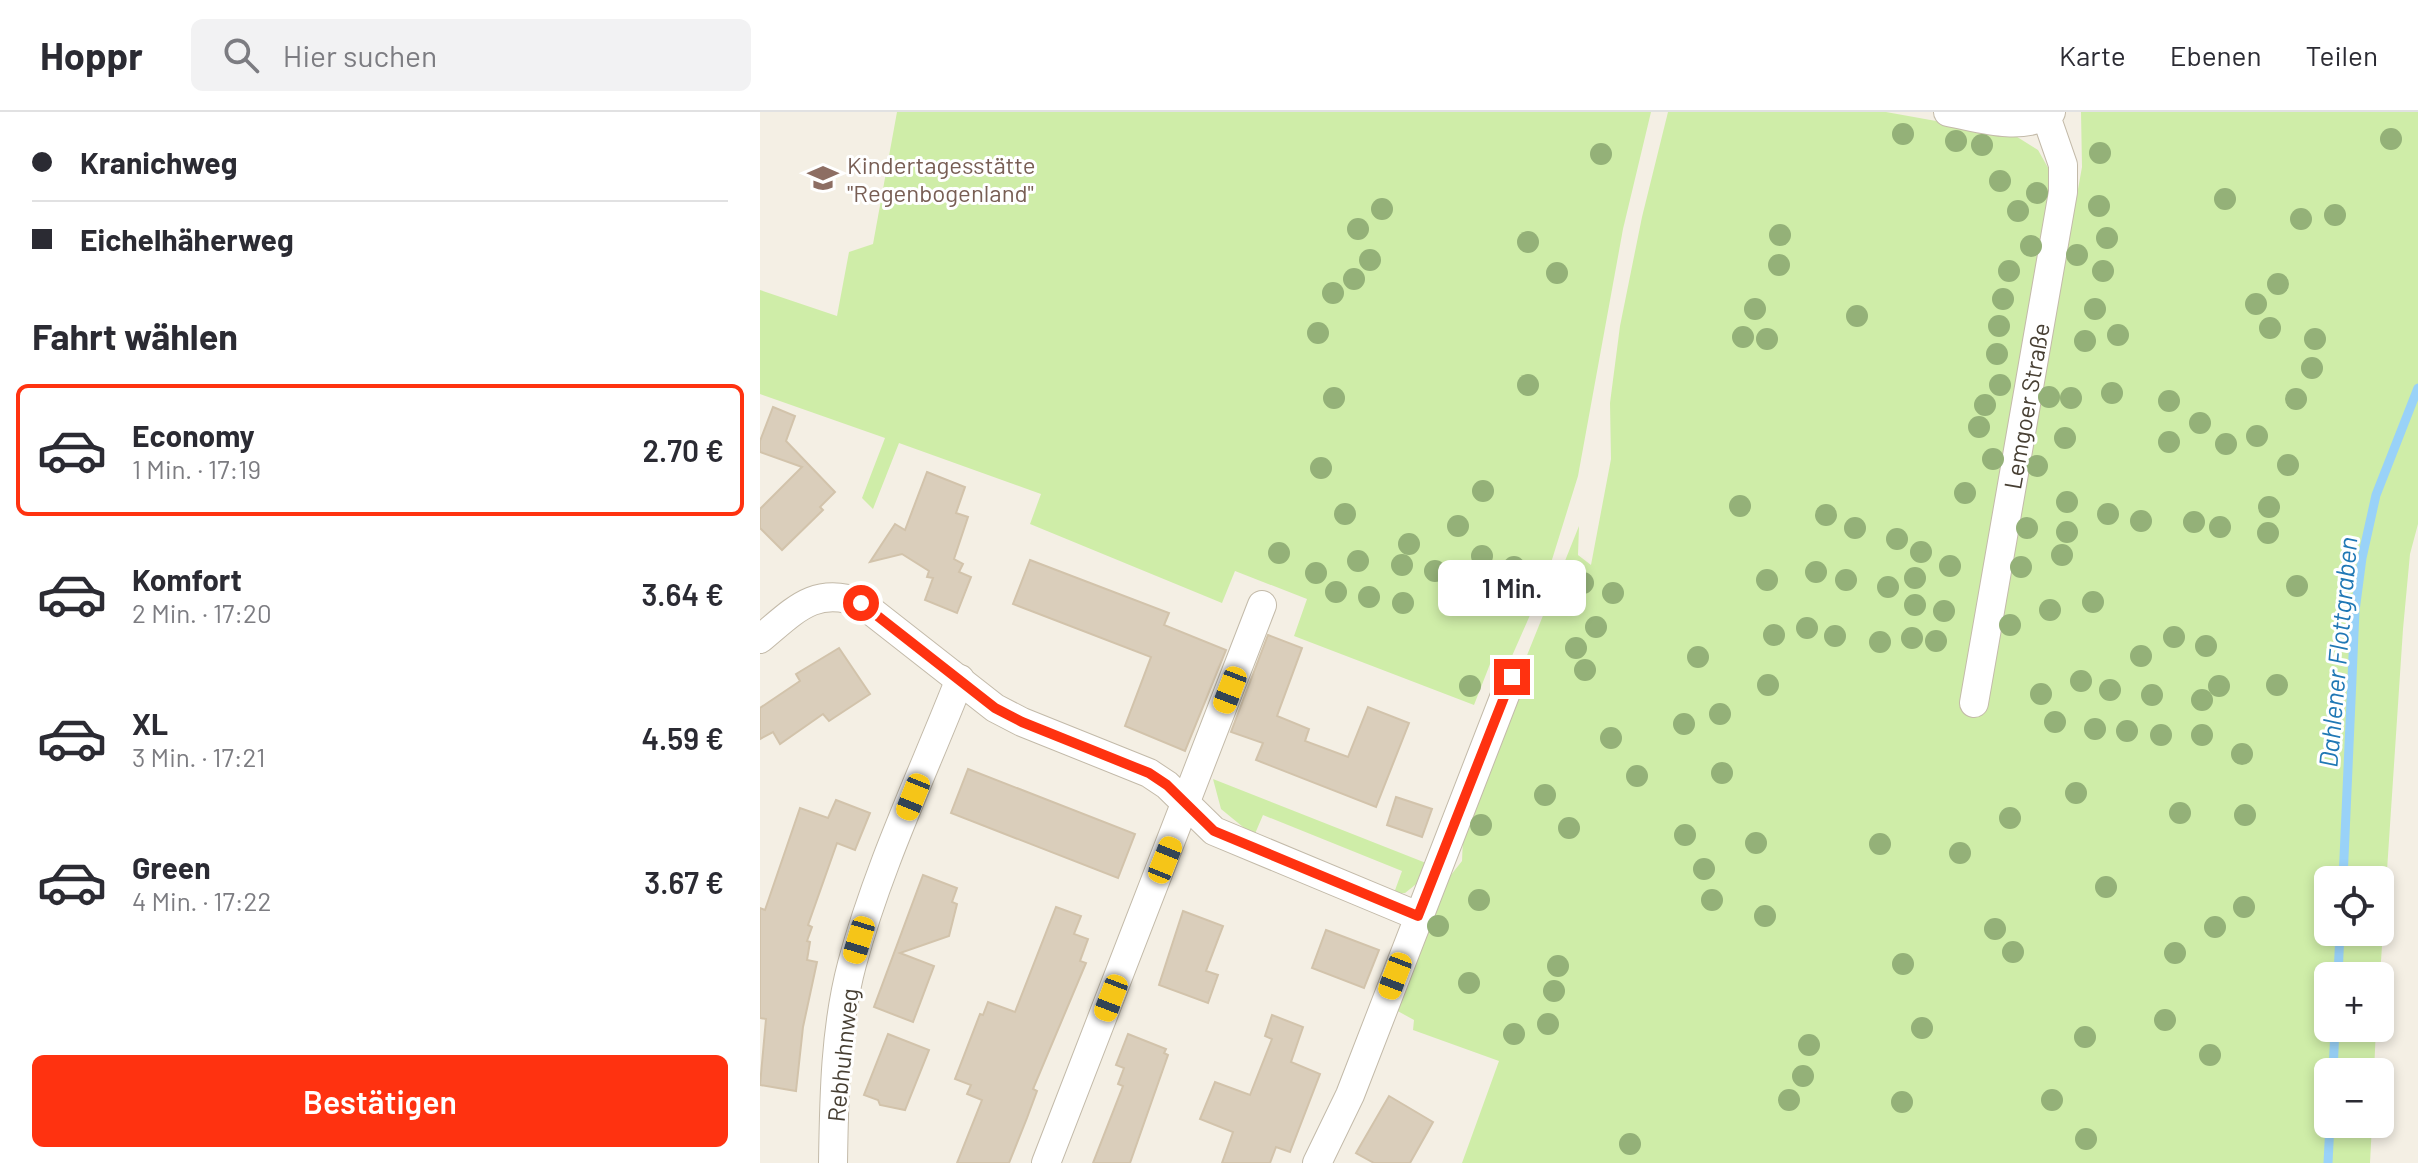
<!DOCTYPE html>
<html lang="de">
<head>
<meta charset="utf-8">
<style>
  body { margin:0; font-family:Barlow,sans-serif; background:#f2f2f3; color:#2b2b33; height:100vh; display:flex; flex-direction:column; font-size:30px; white-space:nowrap }
  * { box-sizing:border-box; margin:0 }
  p { font-size:26px; color:#7c7c81 }
  .icon { flex:none; width:44px; height:44px; fill:none; stroke:currentColor; stroke-width:2; stroke-linecap:round; stroke-linejoin:round }
  .map { position:relative; flex:1; overflow:hidden }
  .panel { display:flex; flex-direction:column; background:#fff; width:760px }
  .panel>* { flex:none }
  .hud { display:grid; align-content:center; height:176px; padding:0 32px; background:#fff }
  .fabs { position:absolute; left:1554px; top:754px; display:grid; gap:16px }
  .fabs a { display:grid; place-items:center; width:80px; height:80px; border-radius:12px; background:#fff; box-shadow:0 4px 12px #0003; font-size:40px }
  .end { position:absolute; width:36px; height:36px; margin:-18px; border:10px solid #ff3210; background:#fff; box-shadow:0 0 0 4px #fff }
  .from { border-radius:50% }
  .bubble { position:absolute; height:56px; border-radius:12px; background:#fff; box-shadow:0 4px 12px #0003; font-size:26px; font-weight:600; line-height:56px; text-align:center }
  .car { position:absolute; width:24px; height:48px; margin:-24px -12px; border-radius:10px; box-shadow:0 0 6px 2px #0007; background:linear-gradient(#f5c518 24%,#345 0 40%,#f5c518 0 76%,#345 0 86%,#f5c518 0) }
  .hud b { display:flex; align-items:center; gap:28px; height:76px; font-size:30px }
  .hud b+b { border-top:2px solid #e1e1e2 }
  .hud i { width:20px; height:20px; background:#2b2b33 }
  ul { padding:0; list-style:none }
  li { display:flex; align-items:center; gap:24px; height:132px; margin:0 16px 12px; padding:0 16px; border:4px solid transparent; border-radius:12px }
  li div { flex:1 }
  li b { display:block; font-size:30px }
  li em { font-style:normal; font-weight:600 }
  li.selected { border-color:#ff3210 }
  li>.icon { width:72px; height:72px; stroke-width:1.5 }
  h2 { padding:0 32px; font-size:36px; line-height:96px }
  .button { display:flex; gap:16px; margin-top:auto; padding:16px 32px }
  .button a { flex:1; height:92px; border-radius:12px; background:#ff3210; color:#fff; font-size:32px; font-weight:600; line-height:92px; text-align:center }
  header { display:flex; align-items:center; gap:48px; box-sizing:border-box; height:112px; padding:0 40px; background:#fff; border-bottom:2px solid #e1e1e2 }
  header strong { font-size:38px }
  nav { display:flex; gap:44px; margin-inline-start:auto; font-size:28px }
  .search { width:560px; height:72px; background:#f2f2f3; display:flex; align-items:center; gap:20px; box-sizing:border-box; padding:0 28px; border-radius:12px; color:#7c7c81; font-size:30px }
  main { display:flex; flex:1; min-height:0 }
  .map>svg:first-child { display:block }
</style>
</head>
<body>
<header>
<strong>Hoppr</strong>
<div class="search"><svg class="icon" aria-label="search" viewBox="0 0 24 24"><circle cx="10" cy="10" r="6"/><path d="M15 15l6 6"/></svg>Hier suchen</div>
<nav><a>Karte</a><a>Ebenen</a><a>Teilen</a></nav>
</header>
<main>
<section class="panel">
<div class="hud">
<b><i class="from"></i>Kranichweg</b>
<b><i></i>Eichelhäherweg</b>
</div>
<h2>Fahrt wählen</h2>
<ul>
<li class="selected"><svg class="icon" aria-label="car" viewBox="0 0 24 24"><path d="M5 17H2v-5l4-1 3-4h7l3 4 3 1v5h-3M9 17h6M6 11h13"/><circle cx="7" cy="17" r="2"/><circle cx="17" cy="17" r="2"/></svg><div><b>Economy</b><p>1 Min. · 17:19</p></div><em>2.70 €</em></li>
<li><svg class="icon" aria-label="car" viewBox="0 0 24 24"><path d="M5 17H2v-5l4-1 3-4h7l3 4 3 1v5h-3M9 17h6M6 11h13"/><circle cx="7" cy="17" r="2"/><circle cx="17" cy="17" r="2"/></svg><div><b>Komfort</b><p>2 Min. · 17:20</p></div><em>3.64 €</em></li>
<li><svg class="icon" aria-label="car" viewBox="0 0 24 24"><path d="M5 17H2v-5l4-1 3-4h7l3 4 3 1v5h-3M9 17h6M6 11h13"/><circle cx="7" cy="17" r="2"/><circle cx="17" cy="17" r="2"/></svg><div><b>XL</b><p>3 Min. · 17:21</p></div><em>4.59 €</em></li>
<li><svg class="icon" aria-label="car" viewBox="0 0 24 24"><path d="M5 17H2v-5l4-1 3-4h7l3 4 3 1v5h-3M9 17h6M6 11h13"/><circle cx="7" cy="17" r="2"/><circle cx="17" cy="17" r="2"/></svg><div><b>Green</b><p>4 Min. · 17:22</p></div><em>3.67 €</em></li>
</ul>
<div class="button"><a>Bestätigen</a></div>
</section>
<div class="map">
<svg width="1658" height="1051" viewBox="0 0 1658 1051">
  <rect width="100%" height="100%" fill="#f4efe4"/>
  <g fill="#cfeda8" fill-rule="evenodd">
    <path d="M137 0H891L863 117 818 364 786 467 748 553 732 547 714 593 534 524 547 487 475 459 462 491 270 412 281 382 139 331 113 397 102 386 125 326 0 282V178L77 204 89 140 113 132Z"/>
    <path d="M908 0H1126L1254 23 1278 38 1291 61 1292 80 1225 596 1322 55 1321 0H1658V412L1650 442 1643 517 1620 864H1568V916H1616L1614 960H1568V1012H1612L1610 1051H702L739 949 653 918 654 908 634 897 683 773 702 749 703 726 718 665 819 414 818 443 831 453 851 347 850 291 860 214 882 105ZM1568 768H1620V820H1568Z"/>
    <path d="M453 667 666 751 660 769 645 781H634L642 759 503 703 494 724 461 697Z"/>
  </g>
  <g fill="none" stroke-linecap="round" stroke-linejoin="round">
    <g stroke="#99d2f8" stroke-width="9">
      <path d="M1583 768 1595 499 1602 446 1616 383 1658 276"/>
      <path d="M1578 864 1580 820"/>
      <path d="M1573 960 1575 916"/>
      <path d="M1568 1051 1570 1012"/>
    </g>
  </g>
  <g fill="#dacebb" stroke="#d2c3ab" stroke-width="2">
    <path d="M13 295 35 304 26 329 75 380 60 395 63 398 22 438 0 416V397L42 355 0 340V329Z"/>
    <path d="M167 360 205 375 196 401 208 405 194 447 203 452 199 460 211 465 197 501 165 488 173 466 167 465 169 459 142 442 110 450 135 412 145 418Z"/>
    <path d="M270 448 409 501 404 513 466 538 425 639 365 614 391 545 253 492Z"/>
    <path d="M508 523 542 536 517 604 549 617 545 629 588 645 608 595 649 611 616 695 496 648 503 631 471 620Z"/>
    <path d="M79 536 110 582 69 609 63 602 20 632 13 620 0 627V596L40 569 36 562Z"/>
    <path d="M208 657 375 722 358 766 191 701Z"/>
    <path d="M636 685 672 697 662 725 627 713Z"/>
    <path d="M76 688 110 701 95 738 77 731 48 813 52 815 47 829 50 830 47 848 57 850 43 915 36 979 0 973 6 907 0 906V796L5 798 40 696 68 706Z"/>
    <path d="M163 763 197 776 192 790 197 792 189 824 140 841 174 854 153 910 114 895Z"/>
    <path d="M296 795 321 804 314 822 328 827 320 849 326 851 273 977 277 979 267 1006 249 1051H197L222 988 207 982 211 973 195 967 220 902 223 903 228 890 255 900Z"/>
    <path d="M423 799 463 814 446 859 458 863 448 891 399 873Z"/>
    <path d="M566 818 619 838 604 876 552 856Z"/>
    <path d="M512 903 543 915 531 950 560 962 530 1040 516 1035 510 1051H462L473 1020 440 1007 455 970 490 983 512 927 505 924Z"/>
    <path d="M128 922 169 938 145 998 120 993 118 988 104 983Z"/>
    <path d="M368 922 406 937 404 941 408 943 370 1051H333L363 974 358 972 364 956 356 953Z"/>
    <path d="M629 984 673 1010 650 1051H614L596 1041Z"/>
  </g>
  <g fill="none" stroke-linecap="round" stroke-linejoin="round">
    <g stroke="#c3baa9" stroke-width="30">
      <g id="minor">
        <path d="M1188 0C1221 6 1255 18 1286 4"/>
        <path d="M0 527C34 499 55 473 101 491L235 596 262 610 389 661 407 673 454 719 658 804"/>
        <path d="M1214 591 1303 80V53L1286 4 1291 0"/>
        <path d="M73 1051C74 984 75 916 92 852 118 755 163 661 200 567"/>
        <path d="M286 1051 502 493"/>
        <path d="M557 1051 590 983 752 565"/>
      </g>
    </g>
    <use href="#minor" stroke="#fff" stroke-width="28"/>
  </g>
  <g fill="#94b178">
    <circle cx="1143" cy="22" r="11"/>
    <circle cx="1631" cy="27" r="11"/>
    <circle cx="1196" cy="29" r="11"/>
    <circle cx="1222" cy="33" r="11"/>
    <circle cx="1340" cy="41" r="11"/>
    <circle cx="841" cy="42" r="11"/>
    <circle cx="1240" cy="69" r="11"/>
    <circle cx="1277" cy="81" r="11"/>
    <circle cx="1465" cy="87" r="11"/>
    <circle cx="1339" cy="94" r="11"/>
    <circle cx="622" cy="97" r="11"/>
    <circle cx="1258" cy="99" r="11"/>
    <circle cx="1575" cy="103" r="11"/>
    <circle cx="1541" cy="107" r="11"/>
    <circle cx="598" cy="117" r="11"/>
    <circle cx="1020" cy="123" r="11"/>
    <circle cx="1347" cy="126" r="11"/>
    <circle cx="768" cy="130" r="11"/>
    <circle cx="1271" cy="134" r="11"/>
    <circle cx="1317" cy="143" r="11"/>
    <circle cx="610" cy="148" r="11"/>
    <circle cx="1019" cy="153" r="11"/>
    <circle cx="1249" cy="159" r="11"/>
    <circle cx="1343" cy="159" r="11"/>
    <circle cx="797" cy="161" r="11"/>
    <circle cx="594" cy="167" r="11"/>
    <circle cx="1518" cy="172" r="11"/>
    <circle cx="573" cy="181" r="11"/>
    <circle cx="1243" cy="187" r="11"/>
    <circle cx="1496" cy="192" r="11"/>
    <circle cx="995" cy="197" r="11"/>
    <circle cx="1335" cy="197" r="11"/>
    <circle cx="1097" cy="204" r="11"/>
    <circle cx="1239" cy="214" r="11"/>
    <circle cx="1510" cy="216" r="11"/>
    <circle cx="558" cy="221" r="11"/>
    <circle cx="1358" cy="223" r="11"/>
    <circle cx="983" cy="225" r="11"/>
    <circle cx="1007" cy="227" r="11"/>
    <circle cx="1555" cy="227" r="11"/>
    <circle cx="1325" cy="229" r="11"/>
    <circle cx="1237" cy="242" r="11"/>
    <circle cx="1552" cy="256" r="11"/>
    <circle cx="768" cy="273" r="11"/>
    <circle cx="1240" cy="273" r="11"/>
    <circle cx="1352" cy="281" r="11"/>
    <circle cx="1289" cy="285" r="11"/>
    <circle cx="574" cy="286" r="11"/>
    <circle cx="1311" cy="286" r="11"/>
    <circle cx="1536" cy="287" r="11"/>
    <circle cx="1409" cy="289" r="11"/>
    <circle cx="1225" cy="293" r="11"/>
    <circle cx="1440" cy="311" r="11"/>
    <circle cx="1219" cy="315" r="11"/>
    <circle cx="1497" cy="324" r="11"/>
    <circle cx="1305" cy="326" r="11"/>
    <circle cx="1409" cy="330" r="11"/>
    <circle cx="1466" cy="332" r="11"/>
    <circle cx="1233" cy="347" r="11"/>
    <circle cx="1528" cy="353" r="11"/>
    <circle cx="1277" cy="354" r="11"/>
    <circle cx="561" cy="356" r="11"/>
    <circle cx="723" cy="379" r="11"/>
    <circle cx="1205" cy="381" r="11"/>
    <circle cx="1307" cy="390" r="11"/>
    <circle cx="980" cy="394" r="11"/>
    <circle cx="1509" cy="395" r="11"/>
    <circle cx="585" cy="402" r="11"/>
    <circle cx="1348" cy="402" r="11"/>
    <circle cx="1066" cy="403" r="11"/>
    <circle cx="1381" cy="409" r="11"/>
    <circle cx="1434" cy="410" r="11"/>
    <circle cx="698" cy="414" r="11"/>
    <circle cx="1460" cy="415" r="11"/>
    <circle cx="1095" cy="416" r="11"/>
    <circle cx="1267" cy="416" r="11"/>
    <circle cx="1307" cy="420" r="11"/>
    <circle cx="1508" cy="421" r="11"/>
    <circle cx="1137" cy="427" r="11"/>
    <circle cx="649" cy="432" r="11"/>
    <circle cx="1161" cy="440" r="11"/>
    <circle cx="519" cy="441" r="11"/>
    <circle cx="1302" cy="443" r="11"/>
    <circle cx="722" cy="444" r="11"/>
    <circle cx="598" cy="449" r="11"/>
    <circle cx="642" cy="453" r="11"/>
    <circle cx="1190" cy="454" r="11"/>
    <circle cx="754" cy="455" r="11"/>
    <circle cx="1261" cy="455" r="11"/>
    <circle cx="675" cy="459" r="11"/>
    <circle cx="1056" cy="460" r="11"/>
    <circle cx="556" cy="461" r="11"/>
    <circle cx="1155" cy="466" r="11"/>
    <circle cx="1007" cy="468" r="11"/>
    <circle cx="1086" cy="468" r="11"/>
    <circle cx="823" cy="471" r="11"/>
    <circle cx="1537" cy="474" r="11"/>
    <circle cx="1128" cy="475" r="11"/>
    <circle cx="576" cy="480" r="11"/>
    <circle cx="853" cy="481" r="11"/>
    <circle cx="609" cy="485" r="11"/>
    <circle cx="1333" cy="490" r="11"/>
    <circle cx="643" cy="491" r="11"/>
    <circle cx="1155" cy="493" r="11"/>
    <circle cx="1290" cy="498" r="11"/>
    <circle cx="1184" cy="499" r="11"/>
    <circle cx="1250" cy="513" r="11"/>
    <circle cx="836" cy="515" r="11"/>
    <circle cx="1047" cy="516" r="11"/>
    <circle cx="1014" cy="523" r="11"/>
    <circle cx="1075" cy="524" r="11"/>
    <circle cx="1414" cy="525" r="11"/>
    <circle cx="1152" cy="526" r="11"/>
    <circle cx="1176" cy="529" r="11"/>
    <circle cx="1120" cy="530" r="11"/>
    <circle cx="1446" cy="534" r="11"/>
    <circle cx="816" cy="536" r="11"/>
    <circle cx="1381" cy="544" r="11"/>
    <circle cx="938" cy="545" r="11"/>
    <circle cx="825" cy="558" r="11"/>
    <circle cx="1321" cy="569" r="11"/>
    <circle cx="1008" cy="573" r="11"/>
    <circle cx="1517" cy="573" r="11"/>
    <circle cx="710" cy="574" r="11"/>
    <circle cx="1459" cy="574" r="11"/>
    <circle cx="1350" cy="578" r="11"/>
    <circle cx="1281" cy="582" r="11"/>
    <circle cx="1392" cy="583" r="11"/>
    <circle cx="1442" cy="588" r="11"/>
    <circle cx="960" cy="602" r="11"/>
    <circle cx="1295" cy="610" r="11"/>
    <circle cx="924" cy="612" r="11"/>
    <circle cx="1335" cy="617" r="11"/>
    <circle cx="1367" cy="619" r="11"/>
    <circle cx="1401" cy="623" r="11"/>
    <circle cx="1442" cy="623" r="11"/>
    <circle cx="851" cy="626" r="11"/>
    <circle cx="1482" cy="642" r="11"/>
    <circle cx="962" cy="661" r="11"/>
    <circle cx="877" cy="664" r="11"/>
    <circle cx="1316" cy="681" r="11"/>
    <circle cx="785" cy="683" r="11"/>
    <circle cx="1420" cy="701" r="11"/>
    <circle cx="1485" cy="703" r="11"/>
    <circle cx="1250" cy="706" r="11"/>
    <circle cx="721" cy="713" r="11"/>
    <circle cx="809" cy="716" r="11"/>
    <circle cx="925" cy="723" r="11"/>
    <circle cx="996" cy="731" r="11"/>
    <circle cx="1120" cy="732" r="11"/>
    <circle cx="1200" cy="741" r="11"/>
    <circle cx="944" cy="757" r="11"/>
    <circle cx="1346" cy="775" r="11"/>
    <circle cx="719" cy="788" r="11"/>
    <circle cx="952" cy="788" r="11"/>
    <circle cx="1484" cy="795" r="11"/>
    <circle cx="1005" cy="804" r="11"/>
    <circle cx="678" cy="814" r="11"/>
    <circle cx="1455" cy="815" r="11"/>
    <circle cx="1235" cy="817" r="11"/>
    <circle cx="1253" cy="840" r="11"/>
    <circle cx="1415" cy="841" r="11"/>
    <circle cx="1143" cy="852" r="11"/>
    <circle cx="798" cy="854" r="11"/>
    <circle cx="709" cy="871" r="11"/>
    <circle cx="794" cy="879" r="11"/>
    <circle cx="1405" cy="908" r="11"/>
    <circle cx="788" cy="912" r="11"/>
    <circle cx="1162" cy="916" r="11"/>
    <circle cx="754" cy="922" r="11"/>
    <circle cx="1325" cy="925" r="11"/>
    <circle cx="1049" cy="933" r="11"/>
    <circle cx="1450" cy="943" r="11"/>
    <circle cx="1043" cy="964" r="11"/>
    <circle cx="1029" cy="988" r="11"/>
    <circle cx="1292" cy="988" r="11"/>
    <circle cx="1142" cy="990" r="11"/>
    <circle cx="1326" cy="1027" r="11"/>
    <circle cx="870" cy="1032" r="11"/>
  </g>
  <g fill="none" stroke-linecap="round" stroke-linejoin="round">
    <path stroke="#ff3210" stroke-width="10" d="M101 491 235 596 262 610 389 661 407 673 454 719 658 804 752 565"/>
  </g>
  <defs>
    <g id="school-bare" transform="scale(2.4)"><path d="M0-5L7-2L0 1L-7-2ZM-4 1L0 2.5L4 1V4Q0 6-4 4Z" fill="#8d6e63" stroke="#fff" stroke-width="2.5" paint-order="stroke"/></g>
  </defs>
  <g fill-rule="evenodd">
    <use href="#school-bare" x="63" y="66"/>
  </g>
  <g text-anchor="middle" dominant-baseline="central" stroke-width="6" stroke-linejoin="round" paint-order="stroke">
    <g font-size="24" fill="#785e54" stroke="#fff" text-anchor="start">
      <text x="87" y="52">Kindertagesstätte<tspan x="87" dy="28">"Regenbogenland"</tspan></text>
    </g>
    <g font-size="24" fill="#473f33" stroke="#fff">
      <text transform="translate(1266 294) rotate(-80)">Lemgoer Straße</text>
      <text transform="translate(82 943) rotate(-84)">Rebhuhnweg</text>
    </g>
    <g font-size="26" font-style="italic" fill="#2078b5" stroke="#fff">
      <text transform="translate(1577 540) rotate(-85)">Dahlener Flottgraben</text>
    </g>
  </g>
</svg>
<div class="fabs">
<a><svg class="icon" aria-label="locate" viewBox="0 0 24 24"><circle cx="12" cy="12" r="6"/><path d="M12 2v4M12 18v4M2 12h4M18 12h4"/></svg></a>
<a>+</a>
<a>−</a>
</div>
<i class="end from" style="left:101px;top:491px"></i>
<i class="end" style="left:752px;top:565px"></i>
<div class="bubble" style="left:678px;top:448px;width:148px">1 Min.</div>
<i class="car" style="left:470px;top:578px;rotate:201deg"></i>
<i class="car" style="left:153px;top:685px;rotate:202deg"></i>
<i class="car" style="left:405px;top:748px;rotate:22deg"></i>
<i class="car" style="left:99px;top:828px;rotate:197deg"></i>
<i class="car" style="left:635px;top:864px;rotate:201deg"></i>
<i class="car" style="left:351px;top:886px;rotate:201deg"></i>
</div>
</main>
</body>
</html>
